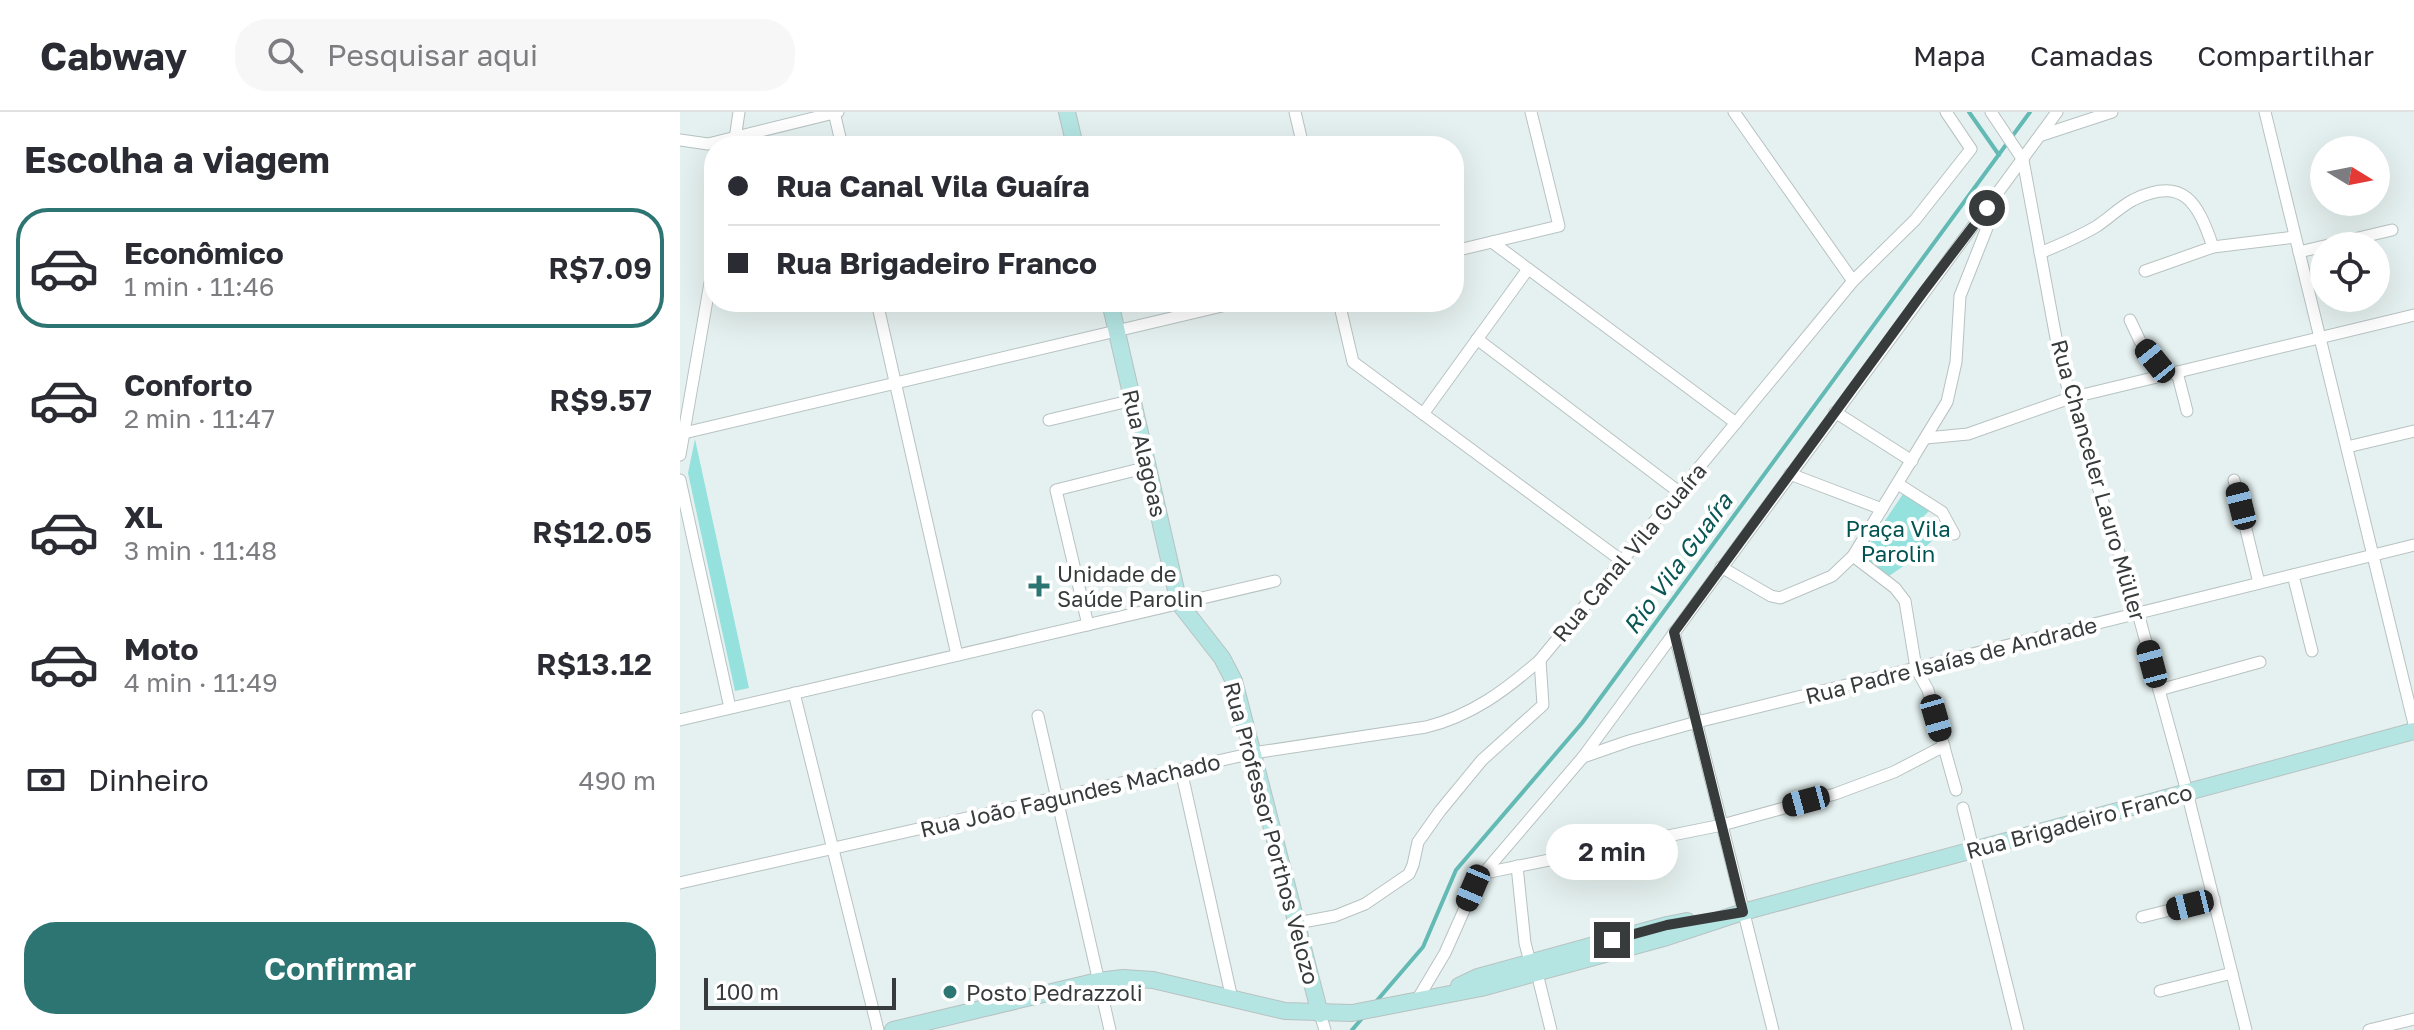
<!DOCTYPE html>
<html lang="pt">
<head>
<meta charset="utf-8">
<style>
  body { margin:0; font-family:"Golos Text",sans-serif; background:#f7f7f7; color:#2b2b33; height:100vh; display:flex; flex-direction:column; font-size:30px; white-space:nowrap }
  * { box-sizing:border-box; margin:0 }
  p { font-size:26px; color:#7c7c81 }
  .icon { flex:none; width:44px; height:44px; fill:none; stroke:currentColor; stroke-width:2; stroke-linecap:round; stroke-linejoin:round }
  .map { position:relative; flex:1; overflow:hidden }
  .panel { display:flex; flex-direction:column; background:#fff; width:680px }
  .panel>* { flex:none }
  .top-card { position:absolute; left:24px; top:24px; width:760px; height:176px; border-radius:32px; box-shadow:0 8px 32px #0002; display:grid; align-content:center; height:176px; padding:0 24px; background:#fff }
  .needle { width:52px; rotate:100deg }
  .controls { position:absolute; left:1630px; top:24px; display:grid; gap:16px }
  .controls a { display:grid; place-items:center; width:80px; height:80px; border-radius:50%; background:#fff; box-shadow:0 8px 32px #0002; font-size:40px }
  .scale { position:absolute; left:24px; bottom:20px; width:192px; box-sizing:border-box; padding-left:8px; border:4px solid #373b3b; border-top:0; font-size:22px; line-height:28px; white-space:nowrap; color:#373b3b; -webkit-text-stroke:6px #fff; paint-order:stroke }
  .end { position:absolute; width:36px; height:36px; margin:-18px; border:10px solid #373b3b; background:#fff; box-shadow:0 0 0 4px #fff }
  .from { border-radius:50% }
  .bubble { position:absolute; height:56px; border-radius:28px; background:#fff; box-shadow:0 8px 32px #0002; font-size:26px; font-weight:600; line-height:56px; text-align:center }
  .car { position:absolute; width:24px; height:48px; margin:-24px -12px; border-radius:10px; box-shadow:0 0 6px 2px #0007; background:linear-gradient(#222 24%,#8ab4d8 0 40%,#222 0 76%,#8ab4d8 0 86%,#222 0) }
  .top-card b { display:flex; align-items:center; gap:28px; height:76px; font-size:30px }
  .top-card b+b { border-top:2px solid #e1e1e2 }
  .top-card i { width:20px; height:20px; background:#2b2b33 }
  ul { padding:0; list-style:none }
  li { display:flex; align-items:center; gap:24px; height:120px; margin:0 16px 12px; padding:0 8px; border:4px solid transparent; border-radius:32px }
  li div { flex:1 }
  li b { display:block; font-size:30px }
  li em { font-style:normal; font-weight:600 }
  li.current { border-color:#2c7572 }
  li>.icon { width:72px; height:72px; stroke-width:1.5 }
  h2 { padding:0 24px; font-size:36px; line-height:96px }
  .pay { display:flex; align-items:center; gap:20px; height:88px; padding:0 24px; font-size:30px }
  .pay p { margin-inline-start:auto }
  .action { display:flex; gap:16px; margin-top:auto; padding:16px 24px }
  .action a { flex:1; height:92px; border-radius:32px; background:#2c7572; color:#fff; font-size:32px; font-weight:600; line-height:92px; text-align:center }
  header { display:flex; align-items:center; gap:48px; box-sizing:border-box; height:112px; padding:0 40px; background:#fff; border-bottom:2px solid #e1e1e2 }
  header strong { font-size:38px }
  nav { display:flex; gap:44px; margin-inline-start:auto; font-size:28px }
  .search { width:560px; height:72px; background:#f7f7f7; display:flex; align-items:center; gap:20px; box-sizing:border-box; padding:0 28px; border-radius:32px; color:#7c7c81; font-size:30px }
  main { display:flex; flex:1; min-height:0 }
  .map>svg:first-child { display:block }
</style>
</head>
<body>
<header>
<strong>Cabway</strong>
<div class="search"><svg class="icon" aria-label="search" viewBox="0 0 24 24"><circle cx="10" cy="10" r="6"/><path d="M15 15l6 6"/></svg>Pesquisar aqui</div>
<nav><a>Mapa</a><a>Camadas</a><a>Compartilhar</a></nav>
</header>
<main>
<section class="panel">
<h2>Escolha a viagem</h2>
<ul>
<li class="current"><svg class="icon" aria-label="car" viewBox="0 0 24 24"><path d="M5 17H2v-5l4-1 3-4h7l3 4 3 1v5h-3M9 17h6M6 11h13"/><circle cx="7" cy="17" r="2"/><circle cx="17" cy="17" r="2"/></svg><div><b>Econômico</b><p>1 min · 11:46</p></div><em>R$7.09</em></li>
<li><svg class="icon" aria-label="car" viewBox="0 0 24 24"><path d="M5 17H2v-5l4-1 3-4h7l3 4 3 1v5h-3M9 17h6M6 11h13"/><circle cx="7" cy="17" r="2"/><circle cx="17" cy="17" r="2"/></svg><div><b>Conforto</b><p>2 min · 11:47</p></div><em>R$9.57</em></li>
<li><svg class="icon" aria-label="car" viewBox="0 0 24 24"><path d="M5 17H2v-5l4-1 3-4h7l3 4 3 1v5h-3M9 17h6M6 11h13"/><circle cx="7" cy="17" r="2"/><circle cx="17" cy="17" r="2"/></svg><div><b>XL</b><p>3 min · 11:48</p></div><em>R$12.05</em></li>
<li><svg class="icon" aria-label="car" viewBox="0 0 24 24"><path d="M5 17H2v-5l4-1 3-4h7l3 4 3 1v5h-3M9 17h6M6 11h13"/><circle cx="7" cy="17" r="2"/><circle cx="17" cy="17" r="2"/></svg><div><b>Moto</b><p>4 min · 11:49</p></div><em>R$13.12</em></li>
</ul>
<div class="pay"><svg class="icon" aria-label="cash" viewBox="0 0 24 24"><path d="M3 7h18v10H3z"/><circle cx="12" cy="12" r="2"/></svg>Dinheiro<p>490 m</p></div>
<div class="action"><a>Confirmar</a></div>
</section>
<div class="map">
<svg width="1734" height="918" viewBox="0 0 1734 918">
  <rect width="100%" height="100%" fill="#e5f1f0"/>
  <g fill="#95e1dd">
    <path d="M15 327 69 576 55 579 8 361Z"/>
    <path d="M1223 382 1250 398 1235 413 1253 428 1228 451 1209 464 1181 444Z"/>
  </g>
  <g fill="none" stroke-linecap="round" stroke-linejoin="round">
    <g stroke="#63bab5" stroke-width="4">
      <path d="M1289 0 1319 43"/>
      <path d="M694 892 743 835 776 758 902 611 1350 0"/>
      <path d="M672 918 684 904"/>
    </g>
    <g stroke="#b7c2c1" stroke-width="13">
      <g id="street">
        <path d="M154 0 162 34"/>
        <path d="M615 0 623 34"/>
        <path d="M1054 0 1173 169"/>
        <path d="M1311 0 1343 48 1376 226 1390 286 1458 501 1507 680 1566 918"/>
        <path d="M1585 0 1734 612"/>
        <path d="M1362 23 1432 0"/>
        <path d="M0 28 28 32 158 0"/>
        <path d="M54 34 59 0"/>
        <path d="M812 130 1056 311"/>
        <path d="M774 139 879 114 851 0"/>
        <path d="M1619 140 1712 118"/>
        <path d="M1360 141C1379 133 1399 125 1417 114 1429 106 1440 95 1453 88 1504 63 1518 91 1533 135"/>
        <path d="M1465 159 1533 135 1615 125"/>
        <path d="M197 190 277 543"/>
        <path d="M659 190 673 250 942 449"/>
        <path d="M1450 208 1460 229 1487 263"/>
        <path d="M797 227 999 380"/>
        <path d="M1497 260 1507 299"/>
        <path d="M1155 300 1232 349"/>
        <path d="M743 302 848 157"/>
        <path d="M369 308 453 288"/>
        <path d="M4 321 559 190"/>
        <path d="M1246 326 1288 322 1390 286 1734 203"/>
        <path d="M1667 335 1734 319"/>
        <path d="M0 343 34 148"/>
        <path d="M1110 362 1202 397"/>
        <path d="M0 368 50 596"/>
        <path d="M1554 368 1579 471"/>
        <path d="M1218 372 1262 400 1274 422"/>
        <path d="M1173 444 1215 476 1225 489 1236 556 1248 578 1276 678"/>
        <path d="M1041 455 1091 484 1100 486 1152 464 1173 444 1267 290 1276 250 1280 184 1318 88"/>
        <path d="M1613 463 1632 539"/>
        <path d="M408 513 376 378 468 355"/>
        <path d="M994 520 1093 918"/>
        <path d="M1479 578 1580 550"/>
        <path d="M114 581 198 918"/>
        <path d="M358 604 430 918"/>
        <path d="M0 608 595 469"/>
        <path d="M903 645 949 629 1017 610 1734 433"/>
        <path d="M501 658 552 887"/>
        <path d="M1283 696 1338 918"/>
        <path d="M837 754 845 831 850 850 857 861 871 918"/>
        <path d="M805 761 1042 713 1155 682 1214 660 1264 634"/>
        <path d="M0 771 573 641 746 615C791 604 826 578 860 548"/>
        <path d="M1462 805 1534 787"/>
        <path d="M617 811 655 804 685 792 729 762 733 753 738 730 760 699 802 648 863 593 860 548 1173 169 1235 108 1291 37 1266 0"/>
        <path d="M1480 879 1552 861"/>
        <path d="M737 888 765 841 797 769 903 645 1377 0"/>
        <path d="M640 902 645 918"/>
        <path d="M1689 918 1734 907"/>
      </g>
    </g>
    <g stroke="#b7c2c1" stroke-width="18">
      <g id="secondary">
        <path d="M387 0 395 34"/>
        <path d="M430 190 499 491 542 546 554 569 640 902"/>
        <path d="M779 874 798 865 987 813 1007 809"/>
        <path d="M213 918 418 869 443 866 473 868 605 899 672 901 801 876 987 825 1063 800 1734 619"/>
      </g>
    </g>
    <use href="#street" stroke="#fff" stroke-width="11"/>
    <use href="#secondary" stroke="#b4e5e3" stroke-width="16"/>
  </g>
  <g fill="none" stroke-linecap="round" stroke-linejoin="round">
    <path stroke="#373b3b" stroke-width="10" d="M932 828 987 813 1063 800 994 520 1243 180 1307 96"/>
  </g>
  <g fill="#2c7572" stroke="#fff" stroke-width="3">
    <path d="M355 462h8v8h8v8h-8v8h-8v-8h-8v-8h8z"/>
    <circle cx="270" cy="880" r="8"/>
  </g>
  <g text-anchor="middle" dominant-baseline="central" stroke-width="8" stroke-linejoin="round" paint-order="stroke">
    <g font-size="22" fill="#373b3b" stroke="#fff">
      <text transform="translate(465 341) rotate(77)">Rua Alagoas</text>
      <text transform="translate(1419 368) rotate(74)">Rua Chanceler Lauro Müller</text>
      <text transform="translate(949 440) rotate(-50)">Rua Canal Vila Guaíra</text>
      <text transform="translate(1271 548) rotate(-14)">Rua Padre Isaías de Andrade</text>
      <text transform="translate(390 683) rotate(-13)">Rua João Fagundes Machado</text>
      <text transform="translate(1399 709) rotate(-15)">Rua Brigadeiro Franco</text>
      <text transform="translate(592 721) rotate(75)">Rua Professor Porthos Velozo</text>
    </g>
    <g font-size="22" fill="#005350" stroke="#fff">
      <text x="1218" y="416">Praça Vila<tspan x="1218" dy="25">Parolin</tspan></text>
    </g>
    <g font-size="22" fill="#373b3b" stroke="#fff" text-anchor="start">
      <text x="377" y="461">Unidade de<tspan x="377" dy="25">Saúde Parolin</tspan></text>
      <text x="286" y="880">Posto Pedrazzoli</text>
    </g>
    <g font-size="24" font-style="italic" fill="#095755" stroke="#fff">
      <text transform="translate(997 451) rotate(-54)">Rio Vila Guaíra</text>
    </g>
  </g>
</svg>
<div class="controls">
<a><svg class="needle" viewBox="-14 -14 28 28"><path d="M0-13l5 13h-10z" fill="#e53935"/><path d="M0 13l5-13h-10z" fill="#7c7c81"/></svg></a>
<a><svg class="icon" aria-label="locate" viewBox="0 0 24 24"><circle cx="12" cy="12" r="6"/><path d="M12 2v4M12 18v4M2 12h4M18 12h4"/></svg></a>
</div>
<div class="scale">100 m</div>
<i class="end from" style="left:1307px;top:96px"></i>
<i class="end" style="left:932px;top:828px"></i>
<div class="bubble" style="left:866px;top:712px;width:132px">2 min</div>
<i class="car" style="left:1475px;top:249px;rotate:321deg"></i>
<i class="car" style="left:1561px;top:394px;rotate:346deg"></i>
<i class="car" style="left:1472px;top:552px;rotate:345deg"></i>
<i class="car" style="left:1256px;top:606px;rotate:164deg"></i>
<i class="car" style="left:1126px;top:689px;rotate:255deg"></i>
<i class="car" style="left:793px;top:776px;rotate:203deg"></i>
<i class="car" style="left:1510px;top:793px;rotate:256deg"></i>
<div class="top-card">
<b><i class="from"></i>Rua Canal Vila Guaíra</b>
<b><i></i>Rua Brigadeiro Franco</b>
</div>
</div>
</main>
</body>
</html>
